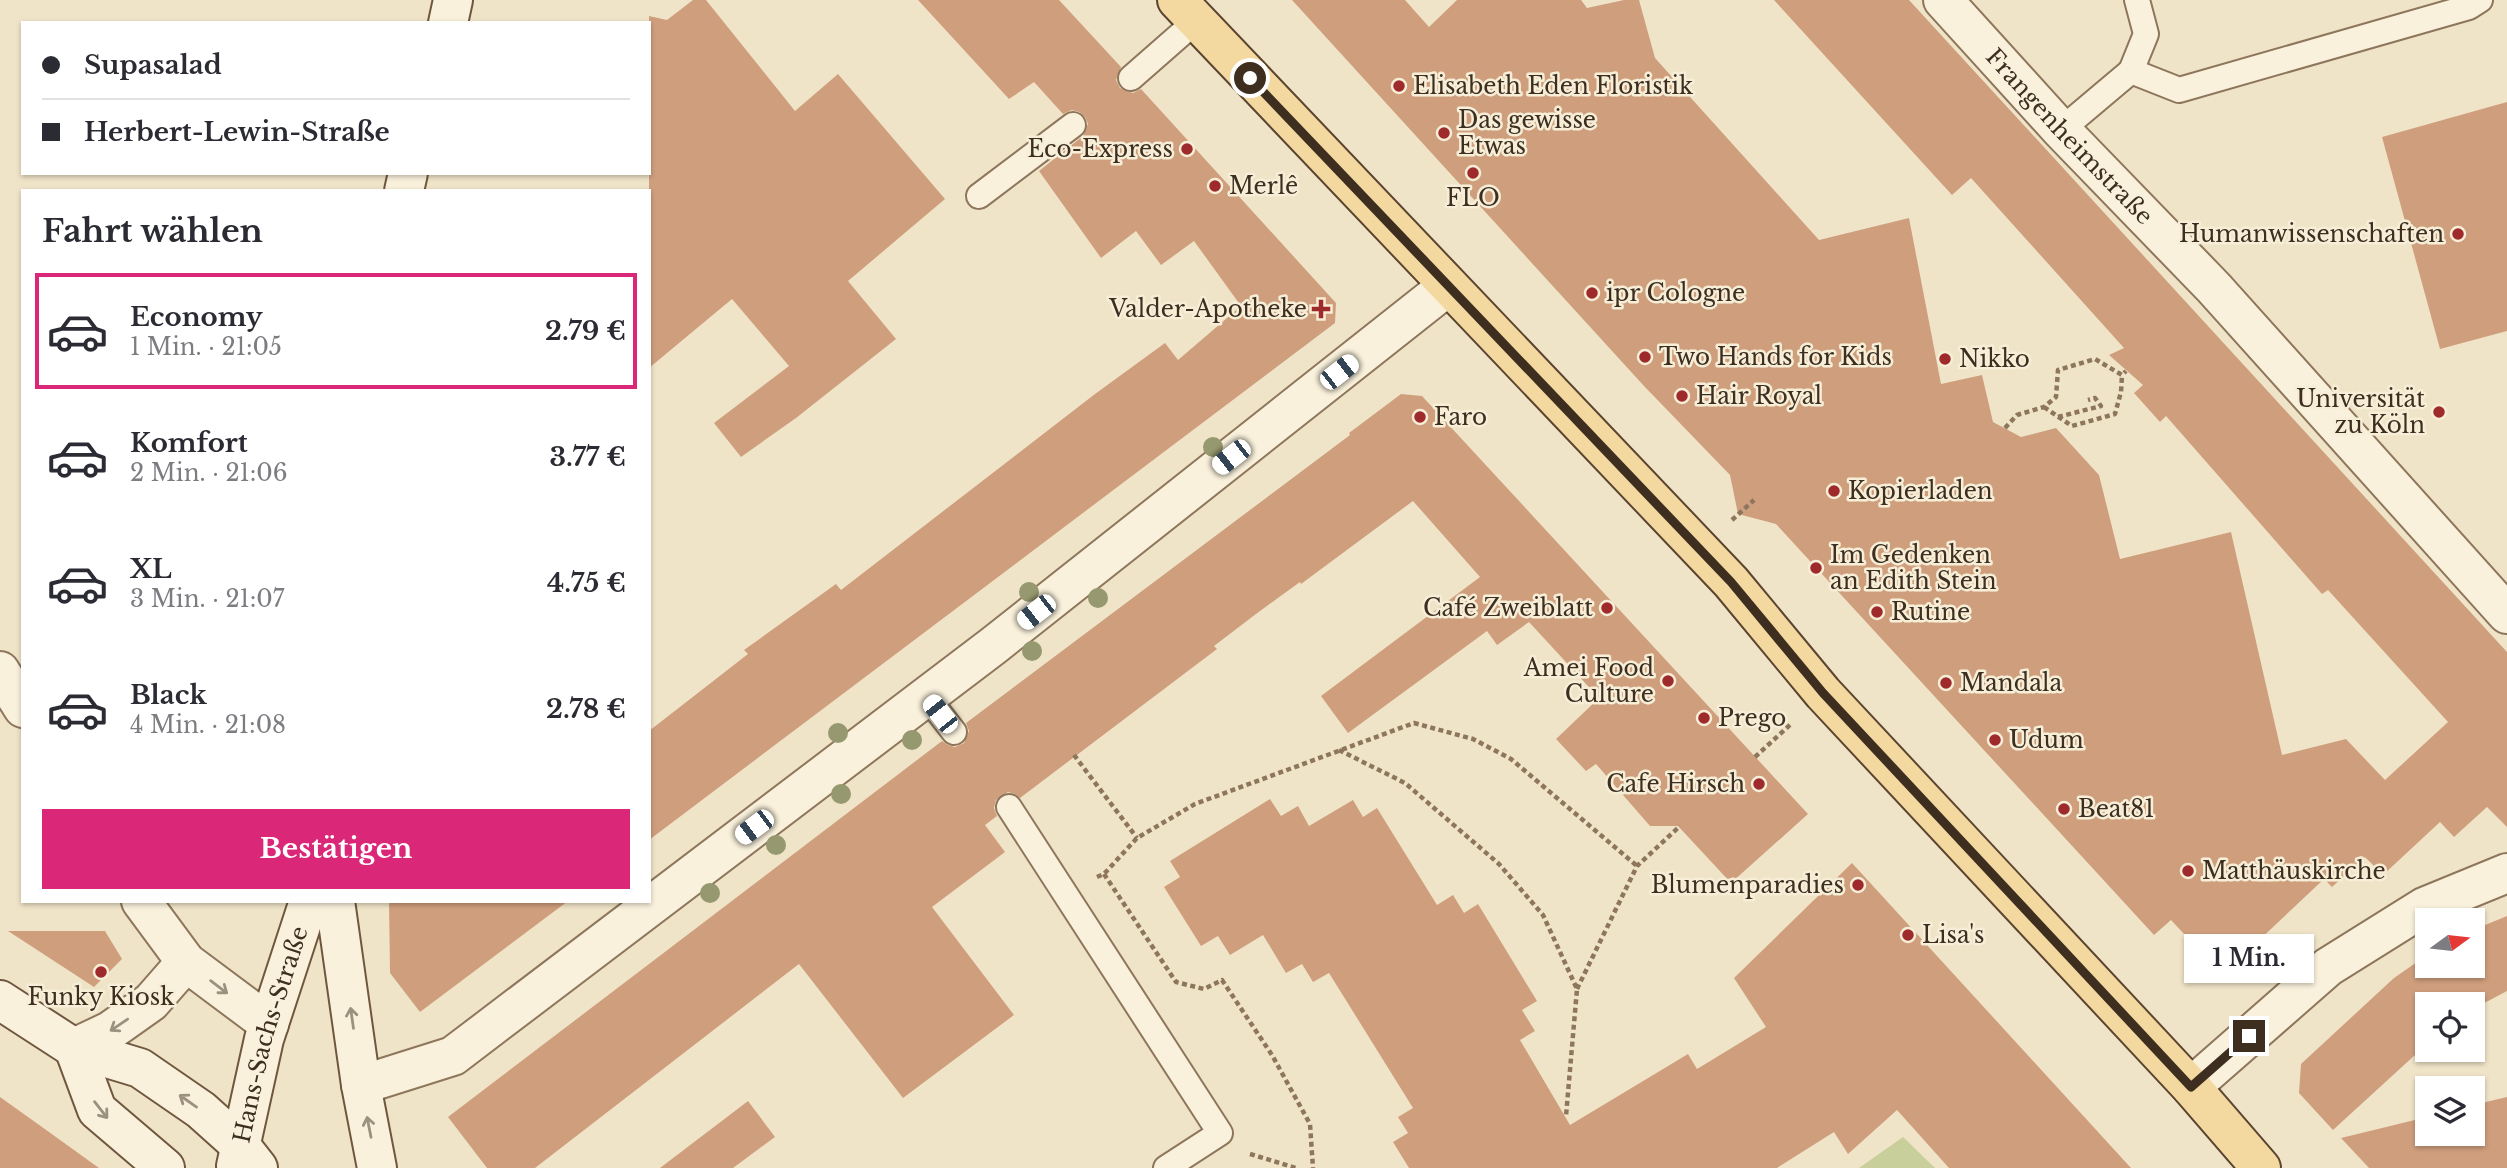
<!DOCTYPE html>
<html lang="de">
<head>
<meta charset="utf-8">
<style>
  body { margin:0; font-family:"Libre Baskerville",serif; background:#f7f7f7; color:#2b2b33; height:100vh; display:flex; flex-direction:column; font-size:26px; white-space:nowrap }
  * { box-sizing:border-box; margin:0 }
  p { font-size:23px; color:#7c7c81 }
  .icon { flex:none; width:38px; height:38px; fill:none; stroke:currentColor; stroke-width:2; stroke-linecap:round; stroke-linejoin:round }
  .map { position:relative; flex:1; overflow:hidden }
  .details { position:absolute; left:21px; top:189px; width:630px; height:714px; display:flex; flex-direction:column; background:#fff; border-radius:0px; box-shadow:0 2px 5px #0004 }
  .details>* { flex:none }
  .banner { position:absolute; left:21px; top:21px; width:630px; height:154px; border-radius:0px; box-shadow:0 2px 5px #0004; display:grid; align-content:center; height:154px; padding:0 21px; background:#fff }
  .needle { width:46px; rotate:75deg }
  .controls { position:absolute; left:2415px; top:908px; display:grid; gap:14px }
  .controls a { display:grid; place-items:center; width:70px; height:70px; border-radius:0px; background:#fff; box-shadow:0 2px 5px #0004; font-size:35px }
  .end { position:absolute; width:32px; height:32px; margin:-16px; border:9px solid #3d2e20; background:#fff; box-shadow:0 0 0 4px #fff }
  .from { border-radius:50% }
  .bubble { position:absolute; height:49px; border-radius:0px; background:#fff; box-shadow:0 2px 5px #0004; font-size:23px; font-weight:700; line-height:49px; text-align:center }
  .car { position:absolute; width:21px; height:42px; margin:-21px -10px; border-radius:9px; box-shadow:0 0 5px 2px #0007; background:linear-gradient(#fff 24%,#345 0 40%,#fff 0 76%,#345 0 86%,#fff 0) }
  .banner b { display:flex; align-items:center; gap:24px; height:66px; font-size:26px }
  .banner b+b { border-top:2px solid #e1e1e2 }
  .banner i { width:18px; height:18px; background:#2b2b33 }
  ul { padding:0; list-style:none }
  li { display:flex; align-items:center; gap:21px; height:116px; margin:0 14px 10px; padding:0 7px; border:4px solid transparent; border-radius:0px }
  li div { flex:1 }
  li b { display:block; font-size:26px }
  li em { font-style:normal; font-weight:700 }
  li.current { border-color:#db2777 }
  li>.icon { width:63px; height:63px; stroke-width:1.5 }
  h2 { padding:0 21px; font-size:32px; line-height:84px }
  .cta { display:flex; gap:14px; margin-top:auto; padding:14px 21px }
  .cta a { flex:1; height:80px; border-radius:0px; background:#db2777; color:#fff; font-size:28px; font-weight:700; line-height:80px; text-align:center }
  .map>svg:first-child { display:block }
</style>
</head>
<body>
<div class="map">
<svg width="2507" height="1168" viewBox="0 0 2507 1168">
  <rect width="100%" height="100%" fill="#f0e4c8"/>
  <path fill="#c9cf9b" d="M1903 1137 1935 1168H1859Z"/>
  <g fill="#cf9f7d">
    <path d="M693 0H706L795 111 838 74 945 199 848 281 896 339 796 418 741 457 714 423 789 366 732 299 649 368V16L667 20Z"/>
    <path d="M918 0H1059L1121 67 1116 80 1120 88 1133 93 1141 89 1336 303 1335 323 649 840V731L748 654 744 650 836 584 841 590 1095 394 1165 343 1178 360 1241 306 1194 241 1161 265 1136 231 1101 258 1039 171 1083 136 1088 124 1085 117 1079 112 1072 110 1063 114 1034 82 1009 99Z"/>
    <path d="M1292 0H1405L1429 27 1457 0H1581L1587 8 1624 0H1639L1655 58 1819 240 1909 218 1941 384 1982 375 1993 422 2021 437 2056 428 2099 475 2120 559 2231 532 2282 755 2346 739 2385 780 2448 722 2328 590 2322 594 2166 416 2160 422 2134 393 2143 385 2109 355 2124 348 1971 178 1952 195 1774 0H1909L2507 652V827L2487 807 2454 837 2440 822 2383 875 2365 857 2332 887 2324 879 2222 975 2171 920 2154 935 1776 524 1738 514 1730 475 1644 386Z"/>
    <path d="M2507 102V331L2440 349 2382 137Z"/>
    <path d="M1401 394 1422 396 1808 814 1731 883 1678 826H1650L1596 764 1586 771 1556 739 1599 698 1529 622 1497 645 1487 631 1348 733 1321 696 1480 577 1413 501 1301 584 1300 582 1256 614 1214 646 1217 649 1020 798 1015 794 1008 792 996 800 994 808 997 816 985 825 1005 852 932 907 1014 1015 903 1098 799 964 535 1168H487L448 1117 942 741 948 745 955 747 964 743 969 731 966 723 1350 435 1349 433Z"/>
    <path d="M1270 799 1281 816 1298 806 1309 826 1353 800 1363 817 1377 808 1437 905 1453 895 1464 913 1478 904 1537 1001 1522 1010 1535 1031 1520 1040 1570 1125 1688 1054 1697 1069 1766 1027 1734 978 1852 863 2131 1168H1949L1897 1110 1848 1154 1834 1132 1777 1168H1409L1393 1142 1408 1133 1398 1117 1413 1108 1329 973 1313 982 1302 964 1286 973 1263 935 1230 955 1218 936 1201 946 1164 887 1180 877 1170 861Z"/>
    <path d="M389 901H568L420 1012 390 973Z"/>
    <path d="M2507 916V991L2473 1009V1004H2427V1044L2333 1130 2299 1093 2301 1064 2394 978 2427 955V966H2473V930Z"/>
    <path d="M8 931H105L122 959 94 987Z"/>
    <path d="M0 1097 42 1127 99 1168H0Z"/>
    <path d="M2507 1097V1168H2369L2341 1138 2427 1117V1134H2473V1105Z"/>
    <path d="M748 1101 775 1137 733 1168H660Z"/>
  </g>
  <g fill="none" stroke-linecap="round" stroke-linejoin="round">
    <g stroke="#8d765c" stroke-width="28">
      <g id="lane">
        <path d="M2131 71 2146 34 2137 0"/>
        <path d="M1131 78 1196 21"/>
        <path d="M2061 130 2131 71 2179 90 2469 7 2480 0"/>
        <path d="M979 196 1073 125"/>
        <path d="M926 696 954 732"/>
        <path d="M1009 807 1220 1133 1166 1168"/>
      </g>
    </g>
    <g stroke="#8d765c" stroke-width="42">
      <g id="street">
        <path id="s1" d="M1943 0 2061 130 2214 288 2507 614"/>
        <path d="M0 671 23 708"/>
        <path d="M141 901 186 962 269 1024"/>
        <path d="M74 1048 110 1031 151 1002 186 962"/>
        <path d="M361 1085 453 1056 993 646 1448 286"/>
        <path d="M2191 1087 2328 967 2424 907 2507 873"/>
      </g>
    </g>
    <g stroke="#6f573f" stroke-width="42">
      <g id="secondary">
        <path d="M448 23 453 0"/>
        <path d="M404 191 408 173"/>
        <path d="M335 901 361 1085 377 1168"/>
        <path d="M0 1000 74 1048 140 1068 201 1110 240 1145 258 1168"/>
        <path d="M74 1048 97 1110 165 1168"/>
        <path id="s2" d="M236 1166 264 1039 309 901"/>
      </g>
    </g>
    <g stroke="#5b4430" stroke-width="42">
      <path id="primary" d="M1177 0 1731 582 1823 693 2191 1087 2261 1168"/>
    </g>
    <g stroke="#8d765c" stroke-width="4.5" stroke-dasharray="5 3.5" stroke-linecap="butt">
      <path d="M2044 407 2072 426 2115 414 2121 392 2122 375"/>
      <path d="M2058 417 2101 406 2095 398 2088 400"/>
      <path d="M2005 428 2017 415 2044 407 2056 397 2058 370 2095 359 2122 375 2126 371"/>
      <path d="M1732 520 1754 500"/>
      <path d="M1339 750 1405 783 1499 864 1543 915 1577 989 1566 1116"/>
      <path d="M1074 755 1137 838"/>
      <path d="M1755 757 1792 723"/>
      <path d="M1104 874 1176 982 1204 989 1222 980 1272 1055 1310 1124 1313 1168"/>
      <path d="M1097 877 1104 874 1137 838 1195 804 1414 723 1473 739 1511 759 1637 866"/>
      <path d="M1577 989 1637 866 1680 826"/>
      <path d="M1250 1154 1296 1168"/>
    </g>
    <use href="#lane" stroke="#faf1dc" stroke-width="24"/>
    <use href="#street" stroke="#faf1dc" stroke-width="38"/>
    <use href="#secondary" stroke="#faf1dc" stroke-width="38"/>
    <use href="#primary" stroke="#f3d9a0" stroke-width="38"/>
  </g>
  <g fill="#96986f">
    <circle cx="1213" cy="447" r="10"/>
    <circle cx="1029" cy="592" r="10"/>
    <circle cx="1098" cy="598" r="10"/>
    <circle cx="1032" cy="651" r="10"/>
    <circle cx="838" cy="733" r="10"/>
    <circle cx="912" cy="740" r="10"/>
    <circle cx="841" cy="794" r="10"/>
    <circle cx="776" cy="845" r="10"/>
    <circle cx="710" cy="893" r="10"/>
  </g>
  <defs><path id="oneway-shaft" d="M-6 0H5M1.5-3L5.5 0L1.5 3" fill="none" stroke-width="1.6" stroke-linecap="round" stroke-linejoin="round" transform="scale(1.75)"/></defs>
  <g stroke="#9c907e">
    <use href="#oneway-shaft" transform="translate(219 987) rotate(37)"/>
    <use href="#oneway-shaft" transform="translate(352 1018) rotate(-98)"/>
    <use href="#oneway-shaft" transform="translate(119 1025) rotate(146)"/>
    <use href="#oneway-shaft" transform="translate(188 1101) rotate(-145)"/>
    <use href="#oneway-shaft" transform="translate(101 1110) rotate(52)"/>
    <use href="#oneway-shaft" transform="translate(369 1127) rotate(-101)"/>
  </g>
  <g fill="none" stroke-linecap="round" stroke-linejoin="round">
    <path stroke="#3d2e20" stroke-width="9" d="M1250 78 1731 582 1823 693 2191 1087 2249 1036"/>
  </g>
  <g fill="#9e2a2b" stroke="#f7eed8" stroke-width="2.5">
    <circle cx="1399" cy="86" r="7"/>
    <circle cx="1444" cy="133" r="7"/>
    <circle cx="1187" cy="149" r="7"/>
    <circle cx="1473" cy="173" r="7"/>
    <circle cx="1215" cy="186" r="7"/>
    <circle cx="2458" cy="234" r="7"/>
    <circle cx="1592" cy="293" r="7"/>
    <path d="M1317.5 298.5h7v7h7v7h-7v7h-7v-7h-7v-7h7z"/>
    <circle cx="1645" cy="357" r="7"/>
    <circle cx="1945" cy="359" r="7"/>
    <circle cx="1682" cy="396" r="7"/>
    <circle cx="2439" cy="412" r="7"/>
    <circle cx="1420" cy="417" r="7"/>
    <circle cx="1834" cy="491" r="7"/>
    <circle cx="1816" cy="568" r="7"/>
    <circle cx="1607" cy="608" r="7"/>
    <circle cx="1877" cy="612" r="7"/>
    <circle cx="1668" cy="681" r="7"/>
    <circle cx="1946" cy="683" r="7"/>
    <circle cx="1704" cy="718" r="7"/>
    <circle cx="1995" cy="740" r="7"/>
    <circle cx="1759" cy="784" r="7"/>
    <circle cx="2064" cy="809" r="7"/>
    <circle cx="2188" cy="871" r="7"/>
    <circle cx="1858" cy="885" r="7"/>
    <circle cx="1908" cy="935" r="7"/>
    <circle cx="101" cy="972" r="7"/>
  </g>
  <g text-anchor="middle" dominant-baseline="central" stroke-width="5" stroke-linejoin="round" paint-order="stroke">
    <g font-size="23" fill="#3d2e20" stroke="#f7eed8" text-anchor="start">
      <text x="1413" y="86">Elisabeth Eden Floristik</text>
      <text x="1458" y="120">Das gewisse<tspan x="1458" dy="26">Etwas</tspan></text>
      <text x="1173" y="149" text-anchor="end">Eco-Express</text>
      <text x="1229" y="186">Merlê</text>
      <text x="1473" y="198" text-anchor="middle">FLO</text>
      <text x="2444" y="234" text-anchor="end">Humanwissenschaften</text>
      <text x="1606" y="293">ipr Cologne</text>
      <text x="1307" y="309" text-anchor="end">Valder-Apotheke</text>
      <text x="1659" y="357">Two Hands for Kids</text>
      <text x="1959" y="359">Nikko</text>
      <text x="1696" y="396">Hair Royal</text>
      <text x="2425" y="399" text-anchor="end">Universität<tspan x="2425" dy="26">zu Köln</tspan></text>
      <text x="1434" y="417">Faro</text>
      <text x="1848" y="491">Kopierladen</text>
      <text x="1830" y="555">Im Gedenken<tspan x="1830" dy="26">an Edith Stein</tspan></text>
      <text x="1593" y="608" text-anchor="end">Café Zweiblatt</text>
      <text x="1891" y="612">Rutine</text>
      <text x="1654" y="668" text-anchor="end">Amei Food<tspan x="1654" dy="26">Culture</tspan></text>
      <text x="1960" y="683">Mandala</text>
      <text x="1718" y="718">Prego</text>
      <text x="2009" y="740">Udum</text>
      <text x="1745" y="784" text-anchor="end">Cafe Hirsch</text>
      <text x="2078" y="809">Beat81</text>
      <text x="2202" y="871">Matthäuskirche</text>
      <text x="1844" y="885" text-anchor="end">Blumenparadies</text>
      <text x="1922" y="935">Lisa's</text>
      <text x="101" y="997" text-anchor="middle">Funky Kiosk</text>
    </g>
    <g font-size="23" fill="#3d2e20" stroke="#f7eed8">
      <text stroke="none"><textPath href="#s1" startOffset="186">Frangenheimstraße</textPath></text>
      <text stroke="none"><textPath href="#s2" startOffset="136">Hans-Sachs-Straße</textPath></text>
    </g>
  </g>
</svg>
<div class="controls">
<a><svg class="needle" viewBox="-14 -14 28 28"><path d="M0-13l5 13h-10z" fill="#e53935"/><path d="M0 13l5-13h-10z" fill="#7c7c81"/></svg></a>
<a><svg class="icon" aria-label="locate" viewBox="0 0 24 24"><circle cx="12" cy="12" r="6"/><path d="M12 2v4M12 18v4M2 12h4M18 12h4"/></svg></a>
<a><svg class="icon" aria-label="layers" viewBox="0 0 24 24"><path d="M12 4l9 5-9 5-9-5zM3 14l9 5 9-5"/></svg></a>
</div>
<i class="end from" style="left:1250px;top:78px"></i>
<i class="end" style="left:2249px;top:1036px"></i>
<div class="bubble" style="left:2184px;top:934px;width:130px">1 Min.</div>
<i class="car" style="left:1339px;top:372px;rotate:52deg"></i>
<i class="car" style="left:1231px;top:457px;rotate:232deg"></i>
<i class="car" style="left:1036px;top:612px;rotate:232deg"></i>
<i class="car" style="left:940px;top:714px;rotate:322deg"></i>
<i class="car" style="left:754px;top:827px;rotate:233deg"></i>
<div class="banner">
<b><i class="from"></i>Supasalad</b>
<b><i></i>Herbert-Lewin-Straße</b>
</div>
<section class="details">
<h2>Fahrt wählen</h2>
<ul>
<li class="current"><svg class="icon" aria-label="car" viewBox="0 0 24 24"><path d="M5 17H2v-5l4-1 3-4h7l3 4 3 1v5h-3M9 17h6M6 11h13"/><circle cx="7" cy="17" r="2"/><circle cx="17" cy="17" r="2"/></svg><div><b>Economy</b><p>1 Min. · 21:05</p></div><em>2.79 €</em></li>
<li><svg class="icon" aria-label="car" viewBox="0 0 24 24"><path d="M5 17H2v-5l4-1 3-4h7l3 4 3 1v5h-3M9 17h6M6 11h13"/><circle cx="7" cy="17" r="2"/><circle cx="17" cy="17" r="2"/></svg><div><b>Komfort</b><p>2 Min. · 21:06</p></div><em>3.77 €</em></li>
<li><svg class="icon" aria-label="car" viewBox="0 0 24 24"><path d="M5 17H2v-5l4-1 3-4h7l3 4 3 1v5h-3M9 17h6M6 11h13"/><circle cx="7" cy="17" r="2"/><circle cx="17" cy="17" r="2"/></svg><div><b>XL</b><p>3 Min. · 21:07</p></div><em>4.75 €</em></li>
<li><svg class="icon" aria-label="car" viewBox="0 0 24 24"><path d="M5 17H2v-5l4-1 3-4h7l3 4 3 1v5h-3M9 17h6M6 11h13"/><circle cx="7" cy="17" r="2"/><circle cx="17" cy="17" r="2"/></svg><div><b>Black</b><p>4 Min. · 21:08</p></div><em>2.78 €</em></li>
</ul>
<div class="cta"><a>Bestätigen</a></div>
</section>
</div>
</body>
</html>
